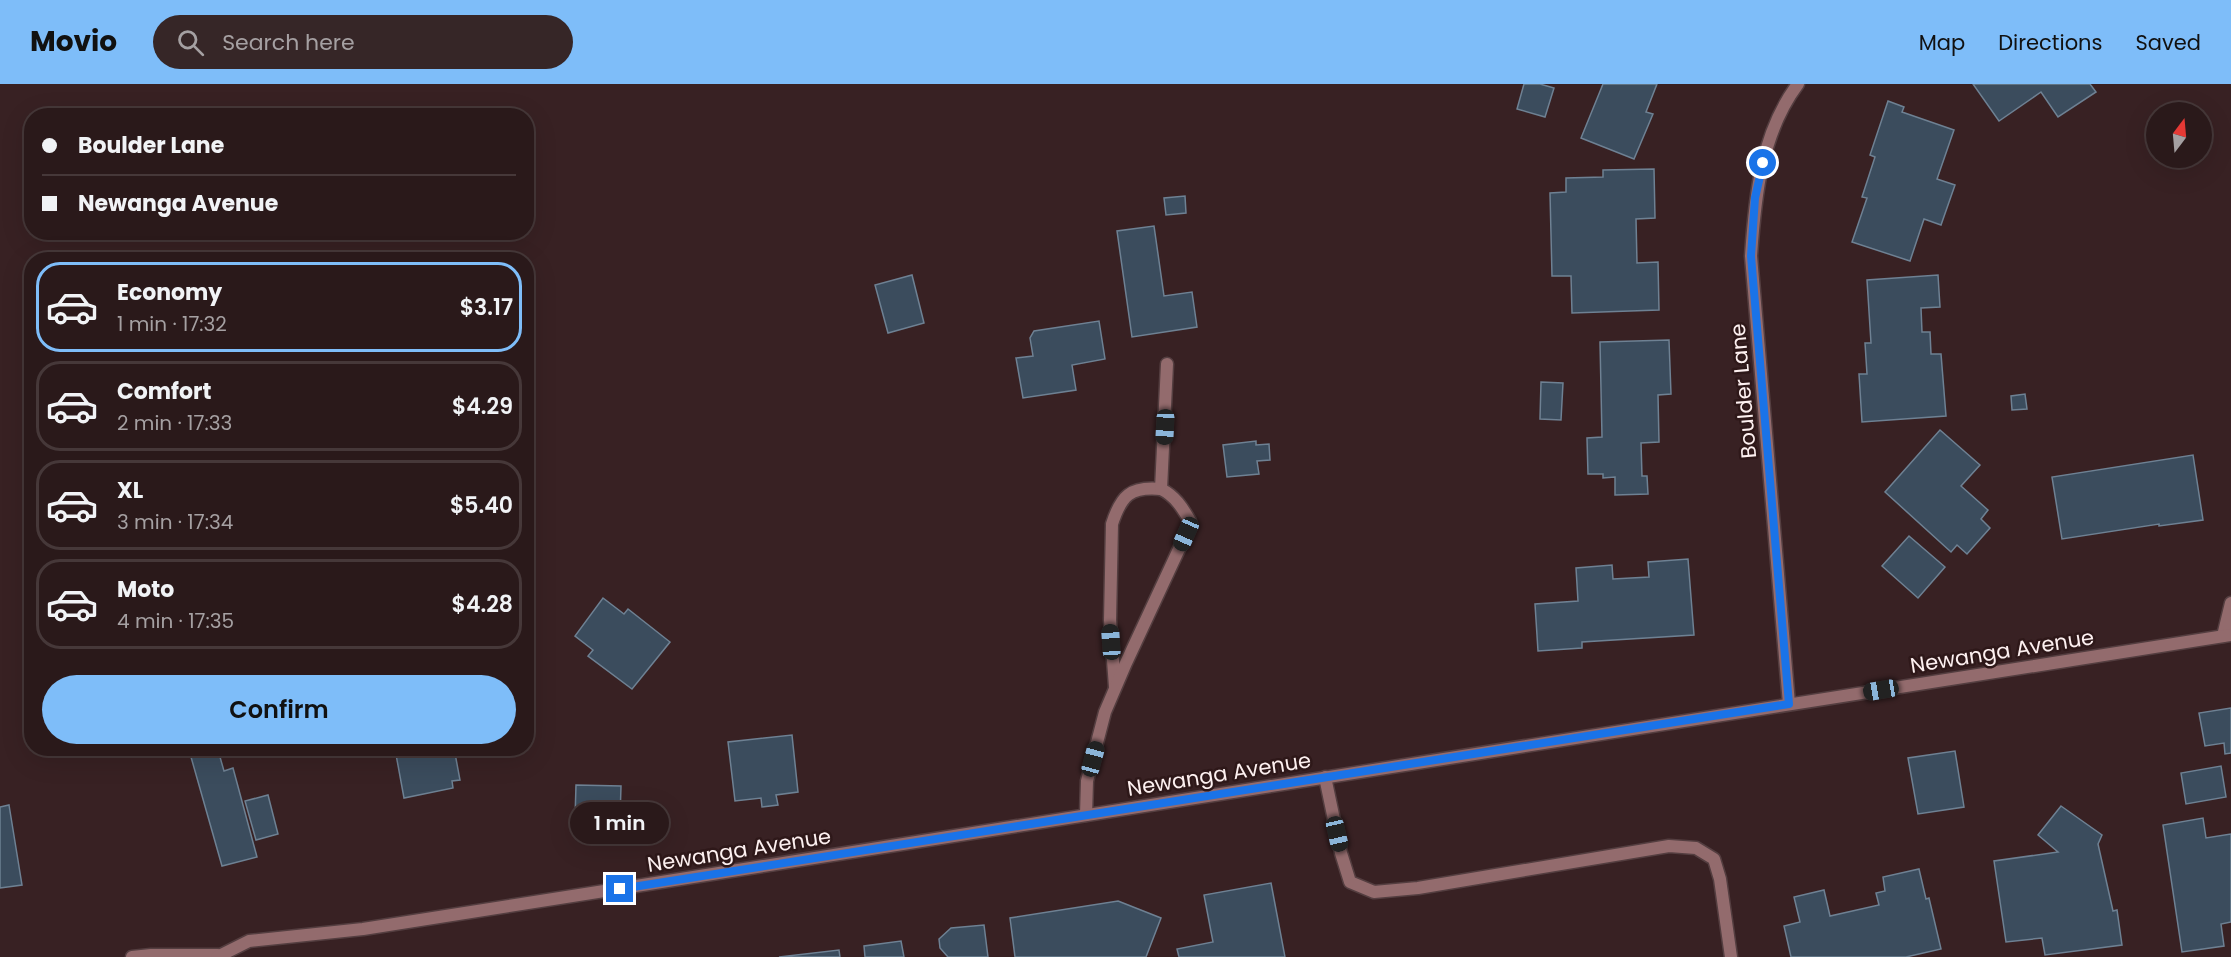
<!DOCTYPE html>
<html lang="en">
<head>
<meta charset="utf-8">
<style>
  body { margin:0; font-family:Poppins,sans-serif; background:#362627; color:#f1f3f6; height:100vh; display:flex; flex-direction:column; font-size:22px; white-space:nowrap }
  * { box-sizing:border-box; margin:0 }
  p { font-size:20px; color:#a5a0a2 }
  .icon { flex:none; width:33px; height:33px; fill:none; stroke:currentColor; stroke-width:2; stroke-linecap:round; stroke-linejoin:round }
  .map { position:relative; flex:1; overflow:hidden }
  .drawer { position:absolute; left:24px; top:168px; width:510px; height:504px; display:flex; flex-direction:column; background:#2a191a; border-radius:24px; box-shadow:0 6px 24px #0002,0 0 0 2px #463839 }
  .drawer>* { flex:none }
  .guide { position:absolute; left:24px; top:24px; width:510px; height:132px; border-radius:24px; box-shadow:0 6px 24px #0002,0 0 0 2px #463839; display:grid; align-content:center; height:132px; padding:0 18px; background:#2a191a }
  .needle { width:39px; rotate:16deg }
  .tools { position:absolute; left:2146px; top:18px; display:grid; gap:12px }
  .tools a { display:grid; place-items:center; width:66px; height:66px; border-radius:50%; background:#2a191a; box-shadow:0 6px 24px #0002,0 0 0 2px #463839; font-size:30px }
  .end { position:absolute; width:27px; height:27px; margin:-14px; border:8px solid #1a73e8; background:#fff; box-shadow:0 0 0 3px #fff }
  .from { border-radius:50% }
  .bubble { position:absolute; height:42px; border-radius:21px; background:#2a191a; box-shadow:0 6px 24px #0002,0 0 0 2px #463839; font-size:20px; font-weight:600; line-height:42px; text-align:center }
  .car { position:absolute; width:18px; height:36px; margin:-18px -9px; border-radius:8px; box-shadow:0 0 4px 2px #0007; background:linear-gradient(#222 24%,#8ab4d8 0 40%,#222 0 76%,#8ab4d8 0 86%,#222 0) }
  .guide b { display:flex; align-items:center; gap:21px; height:57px; font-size:22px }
  .guide b+b { border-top:2px solid #463839 }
  .guide i { width:15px; height:15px; background:#f1f3f6 }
  ul { padding:10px 0 0; list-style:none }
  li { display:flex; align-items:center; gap:18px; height:90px; margin:0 12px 9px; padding:0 6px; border:3px solid #463839; border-radius:24px }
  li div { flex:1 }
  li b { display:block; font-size:22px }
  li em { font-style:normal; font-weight:600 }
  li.current { border-color:#7ebdf9 }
  li>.icon { width:54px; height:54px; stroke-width:1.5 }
  .action { display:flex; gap:12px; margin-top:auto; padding:12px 18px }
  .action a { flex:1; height:69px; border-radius:36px; background:#7ebdf9; color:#111; font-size:24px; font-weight:600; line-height:69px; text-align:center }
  header { display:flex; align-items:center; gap:36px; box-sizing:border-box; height:84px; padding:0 30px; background:#7ebdf9; color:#111 }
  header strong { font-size:28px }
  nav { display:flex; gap:33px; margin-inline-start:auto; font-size:21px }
  .search { width:420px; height:54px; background:#362627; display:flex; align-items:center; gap:15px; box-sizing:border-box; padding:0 21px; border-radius:33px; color:#a5a0a2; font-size:22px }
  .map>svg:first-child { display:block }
</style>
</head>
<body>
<header>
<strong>Movio</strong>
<div class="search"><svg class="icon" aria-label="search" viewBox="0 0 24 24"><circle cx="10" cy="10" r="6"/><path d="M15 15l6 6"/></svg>Search here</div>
<nav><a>Map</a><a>Directions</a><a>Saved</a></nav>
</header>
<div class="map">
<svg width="2231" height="873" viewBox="0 0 2231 873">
  <rect width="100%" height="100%" fill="#382123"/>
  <g fill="#3b4c5d" stroke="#6e8193" stroke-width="1.5">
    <path d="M1524 0H1540L1554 4 1545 33 1517 25Z"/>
    <path d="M1603 0H1657L1646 28 1653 30 1634 75 1581 54Z"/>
    <path d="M1973 0H2090L2096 8 2058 33 2041 8 1999 37Z"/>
    <path d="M1888 17 1904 23 1902 28 1954 46 1937 95 1955 101 1941 141 1924 135 1910 177 1852 158 1867 114 1862 113 1875 73 1870 71Z"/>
    <path d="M1654 85 1655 134 1636 135 1637 179 1658 178 1659 226 1572 229 1571 192H1552L1550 109 1566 108V94L1603 93V86Z"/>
    <path d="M1185 112 1186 129 1166 131 1164 114Z"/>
    <path d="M1154 142 1164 212 1192 208 1197 243 1132 253 1117 147Z"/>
    <path d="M912 191 924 239 888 249 875 201Z"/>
    <path d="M1938 191 1940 223 1921 224 1922 248H1930L1931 270H1941L1946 332 1862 338 1859 290H1867L1865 259H1871L1867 196Z"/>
    <path d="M1099 237 1105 275 1072 281 1076 306 1023 314 1016 274 1033 272 1030 254 1034 247Z"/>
    <path d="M1669 256 1671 310 1658 311 1659 358 1641 359 1642 392H1647L1648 410 1615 411V393L1603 394V390H1588L1587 354 1602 353 1600 258Z"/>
    <path d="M1541 298 1563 299 1561 336 1540 335Z"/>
    <path d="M2025 310 2027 325 2012 326 2011 312Z"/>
    <path d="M1940 346 1980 381 1961 402 1988 426 1981 435 1990 444 1967 470 1957 461 1951 468 1885 408Z"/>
    <path d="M1256 357V361L1269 360 1270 376 1257 377 1259 390 1227 393 1223 361Z"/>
    <path d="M2193 371 2203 436 2159 442V440L2062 455 2052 393Z"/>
    <path d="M1909 452 1945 483 1918 514 1882 482Z"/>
    <path d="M1688 475 1694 551 1582 558V564L1538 567 1535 520 1578 517 1576 484 1612 481 1613 495 1649 493 1648 478Z"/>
    <path d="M603 514 624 530 628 525 670 558 632 605 588 572 593 566 575 552Z"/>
    <path d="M2231 624V669L2225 670 2224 659 2205 662 2199 629Z"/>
    <path d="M792 651 798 708 776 711 778 721 762 723 761 714 735 717 728 658Z"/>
    <path d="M383 664H454L460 696 452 697 453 704 404 714 395 665 383 667Z"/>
    <path d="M218 666 224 687 233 684 257 773 222 782 191 673Z"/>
    <path d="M1955 667 1964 723 1918 730 1908 674Z"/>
    <path d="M2221 682 2226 713 2186 720 2181 689Z"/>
    <path d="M576 701 621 702 620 735 575 734Z"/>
    <path d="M268 711 278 750 256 756 245 717Z"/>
    <path d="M9 721 22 801 0 804V723Z"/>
    <path d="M2061 722 2102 751 2098 760 2113 827 2117 826 2122 861 2045 871 2042 854 2006 858 1994 777 2058 768 2038 751Z"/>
    <path d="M2203 734 2206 754 2231 750V838L2221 840 2224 862 2182 868 2163 741Z"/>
    <path d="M1919 785 1926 815 1929 814 1941 865 1906 873H1791L1784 842 1800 838 1794 813 1824 806 1830 832 1879 821 1876 809 1885 807 1883 793Z"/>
    <path d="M1271 799 1285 873H1179L1177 865 1213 858 1204 811Z"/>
    <path d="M1118 817 1161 834 1146 873H1015L1010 834Z"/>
    <path d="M984 841 988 873H948L940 864 939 855 951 844Z"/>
    <path d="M901 857 904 873H865L864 862Z"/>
    <path d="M839 866 840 873H779Z"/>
  </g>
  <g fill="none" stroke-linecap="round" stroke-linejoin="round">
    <g stroke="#543e40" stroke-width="15">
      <g id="service">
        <path d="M2223 552 2231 519"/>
        <path d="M1115 603 1110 536 1112 440C1121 412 1130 402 1161 405"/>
        <path d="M1325 693 1341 769 1350 798 1374 808 1418 804 1669 762 1696 764 1714 775 1720 795 1731 873"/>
        <path d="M1086 731 1087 697 1105 628 1126 579 1186 450 1190 437C1182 423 1175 412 1161 405L1167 280"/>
      </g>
    </g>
    <g stroke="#543e40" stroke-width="15">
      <g id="minor">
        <path d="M1789 620 1751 172C1755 113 1761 49 1798 0"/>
        <path d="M132 873 151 871H218"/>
        <path d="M217 873 249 857 363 845 2231 551"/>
      </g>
    </g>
    <use href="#service" stroke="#936b6d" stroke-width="12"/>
    <use href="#minor" stroke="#936b6d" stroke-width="12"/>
  </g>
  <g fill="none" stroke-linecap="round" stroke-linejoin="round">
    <path stroke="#1a73e8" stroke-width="8" d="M620 805 1789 620 1751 172 1755 114 1763 79"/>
  </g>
  <g text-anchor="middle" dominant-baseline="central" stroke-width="5" stroke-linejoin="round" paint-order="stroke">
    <g font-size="21" fill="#fdf0f0" stroke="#2e1819">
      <text transform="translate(1743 307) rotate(-95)">Boulder Lane</text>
      <text transform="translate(2002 567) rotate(-9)">Newanga Avenue</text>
      <text transform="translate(1219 690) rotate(-9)">Newanga Avenue</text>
      <text transform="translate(739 766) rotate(-9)">Newanga Avenue</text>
    </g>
  </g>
</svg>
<div class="tools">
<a><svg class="needle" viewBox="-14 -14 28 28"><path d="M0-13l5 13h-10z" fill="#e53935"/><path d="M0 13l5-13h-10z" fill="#a5a0a2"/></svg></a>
</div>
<i class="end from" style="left:1763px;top:79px"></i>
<i class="end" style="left:620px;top:805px"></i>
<div class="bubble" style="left:570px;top:718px;width:99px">1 min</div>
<i class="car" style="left:1165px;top:343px;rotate:183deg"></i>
<i class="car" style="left:1186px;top:450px;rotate:204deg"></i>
<i class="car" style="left:1111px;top:558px;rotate:356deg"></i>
<i class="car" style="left:1881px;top:606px;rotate:261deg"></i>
<i class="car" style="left:1093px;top:675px;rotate:15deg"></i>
<i class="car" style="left:1337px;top:750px;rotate:167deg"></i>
<div class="guide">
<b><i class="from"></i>Boulder Lane</b>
<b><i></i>Newanga Avenue</b>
</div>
<section class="drawer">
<ul>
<li class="current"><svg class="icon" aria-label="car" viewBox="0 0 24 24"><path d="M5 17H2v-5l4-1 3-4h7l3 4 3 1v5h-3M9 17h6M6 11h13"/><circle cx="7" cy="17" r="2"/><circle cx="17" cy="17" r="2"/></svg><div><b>Economy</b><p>1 min · 17:32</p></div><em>$3.17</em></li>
<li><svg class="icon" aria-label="car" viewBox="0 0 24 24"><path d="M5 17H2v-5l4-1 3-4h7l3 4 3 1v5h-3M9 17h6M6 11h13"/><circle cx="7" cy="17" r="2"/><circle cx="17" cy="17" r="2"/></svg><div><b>Comfort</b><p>2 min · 17:33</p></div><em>$4.29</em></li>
<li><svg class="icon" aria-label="car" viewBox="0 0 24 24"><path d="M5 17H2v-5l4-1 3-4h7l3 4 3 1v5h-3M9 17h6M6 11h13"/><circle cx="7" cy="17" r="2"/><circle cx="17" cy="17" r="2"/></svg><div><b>XL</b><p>3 min · 17:34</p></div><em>$5.40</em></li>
<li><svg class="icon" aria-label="car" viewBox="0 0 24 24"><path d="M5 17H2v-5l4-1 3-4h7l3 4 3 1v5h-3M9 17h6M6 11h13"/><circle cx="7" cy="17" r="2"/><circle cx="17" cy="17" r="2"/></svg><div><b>Moto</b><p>4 min · 17:35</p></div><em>$4.28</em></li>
</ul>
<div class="action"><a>Confirm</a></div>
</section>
</div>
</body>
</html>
